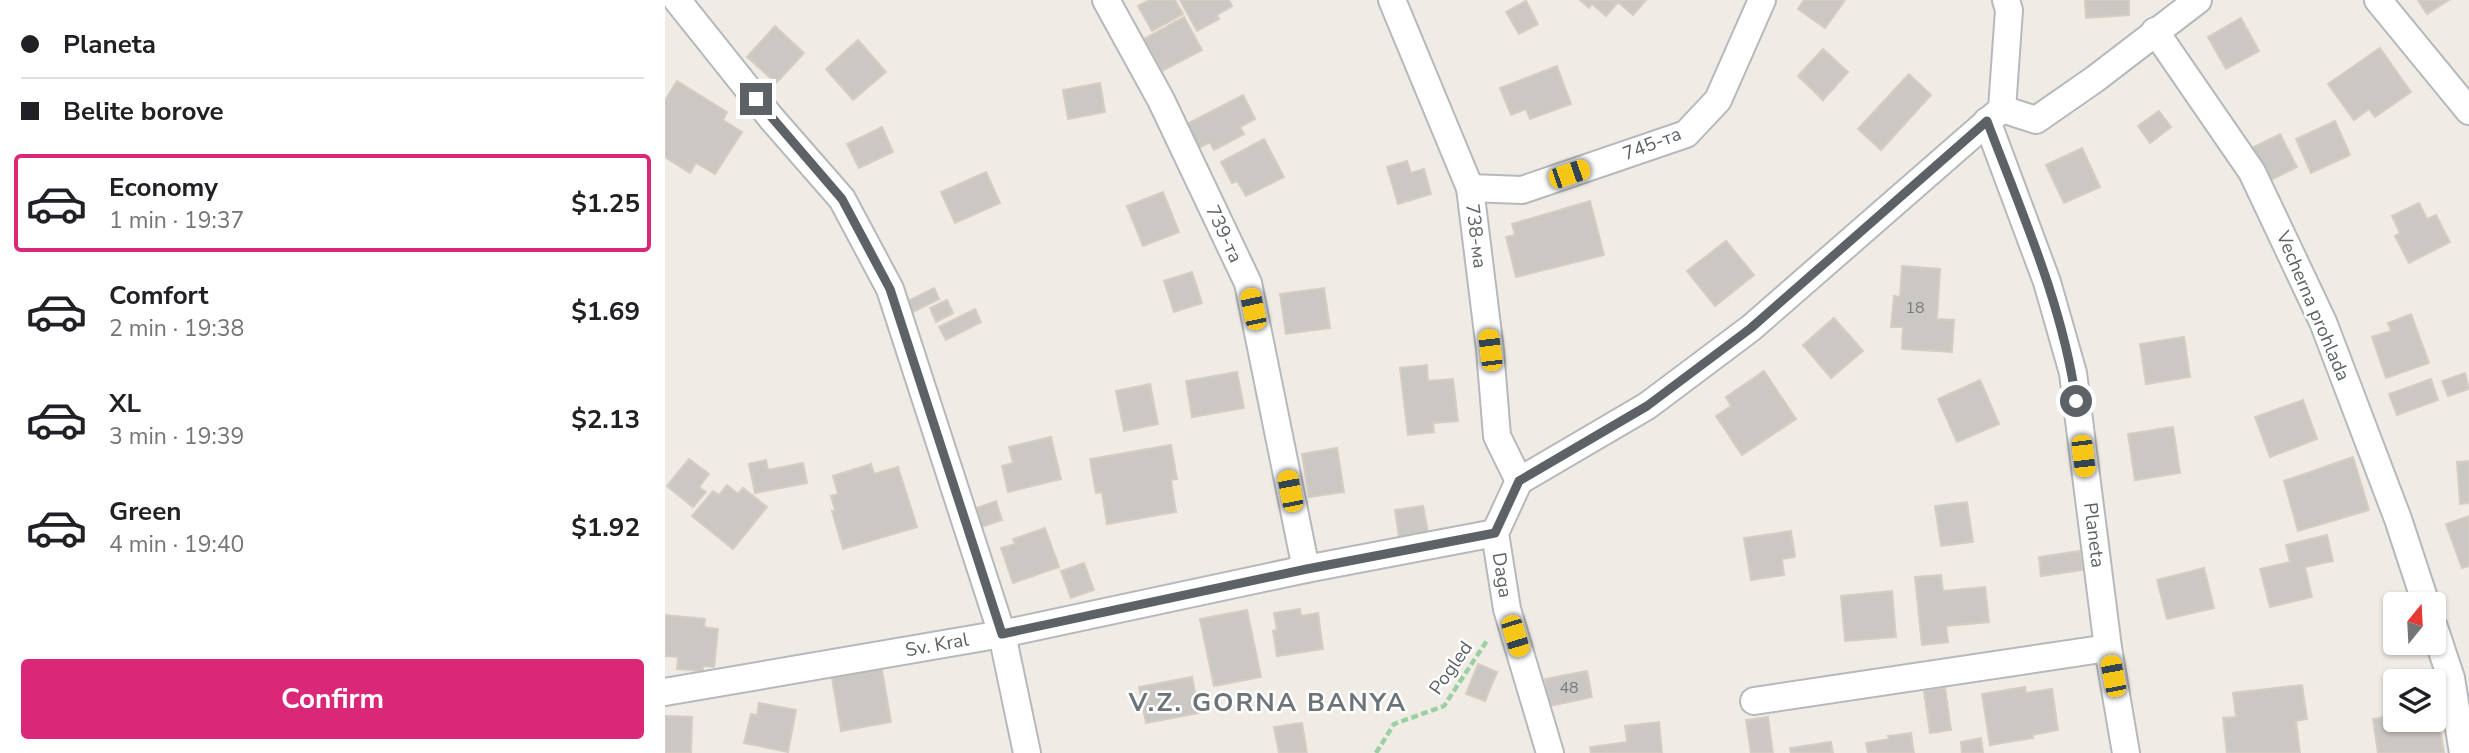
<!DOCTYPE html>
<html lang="en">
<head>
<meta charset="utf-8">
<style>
  body { margin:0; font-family:"Nunito Sans",sans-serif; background:#f6f6f6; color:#202124; height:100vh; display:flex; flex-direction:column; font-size:26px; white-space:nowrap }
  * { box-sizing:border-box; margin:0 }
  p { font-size:23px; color:#757577 }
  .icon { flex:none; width:38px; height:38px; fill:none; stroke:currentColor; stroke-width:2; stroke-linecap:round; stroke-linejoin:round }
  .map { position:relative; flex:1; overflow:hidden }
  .details { display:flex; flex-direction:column; background:#fff; width:665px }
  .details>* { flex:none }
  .top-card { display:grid; align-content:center; height:154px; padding:0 21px; background:#fff }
  .needle { width:46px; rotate:18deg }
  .buttons { position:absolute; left:1718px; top:592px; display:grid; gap:14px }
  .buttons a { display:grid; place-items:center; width:63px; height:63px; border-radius:7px; background:#fff; box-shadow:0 2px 5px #0004; font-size:35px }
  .end { position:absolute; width:32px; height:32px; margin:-16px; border:9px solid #5c6266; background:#fff; box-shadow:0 0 0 4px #fff }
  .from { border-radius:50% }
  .car { position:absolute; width:21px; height:42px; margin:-21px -10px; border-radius:9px; box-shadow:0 0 5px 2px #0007; background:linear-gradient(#f5c518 24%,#345 0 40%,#f5c518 0 76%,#345 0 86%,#f5c518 0) }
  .top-card b { display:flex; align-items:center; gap:24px; height:66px; font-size:26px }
  .top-card b+b { border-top:2px solid #e0e0e0 }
  .top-card i { width:18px; height:18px; background:#202124 }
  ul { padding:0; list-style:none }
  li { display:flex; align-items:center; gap:21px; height:98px; margin:0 14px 10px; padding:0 7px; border:4px solid transparent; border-radius:7px }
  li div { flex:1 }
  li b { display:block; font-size:26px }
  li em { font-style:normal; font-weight:700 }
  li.current { border-color:#db2777 }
  li>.icon { width:63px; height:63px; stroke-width:1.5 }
  .cta { display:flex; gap:14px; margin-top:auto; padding:14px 21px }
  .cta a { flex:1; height:80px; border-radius:7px; background:#db2777; color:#fff; font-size:28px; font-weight:700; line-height:80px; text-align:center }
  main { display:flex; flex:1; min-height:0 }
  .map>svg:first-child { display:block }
</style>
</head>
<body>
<main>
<section class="details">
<div class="top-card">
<b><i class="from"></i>Planeta</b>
<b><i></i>Belite borove</b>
</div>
<ul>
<li class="current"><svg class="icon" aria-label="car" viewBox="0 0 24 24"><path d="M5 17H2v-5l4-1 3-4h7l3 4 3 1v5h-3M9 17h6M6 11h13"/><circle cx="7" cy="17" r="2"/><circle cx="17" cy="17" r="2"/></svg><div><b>Economy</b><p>1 min · 19:37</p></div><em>$1.25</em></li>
<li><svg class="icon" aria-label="car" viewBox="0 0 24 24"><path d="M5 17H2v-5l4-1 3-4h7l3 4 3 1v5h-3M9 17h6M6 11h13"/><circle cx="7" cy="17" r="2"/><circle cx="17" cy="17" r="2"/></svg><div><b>Comfort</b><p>2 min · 19:38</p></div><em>$1.69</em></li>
<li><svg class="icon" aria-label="car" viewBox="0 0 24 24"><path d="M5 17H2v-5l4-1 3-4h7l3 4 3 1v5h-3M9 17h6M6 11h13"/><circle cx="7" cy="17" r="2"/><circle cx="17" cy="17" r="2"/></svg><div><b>XL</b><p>3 min · 19:39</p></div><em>$2.13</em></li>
<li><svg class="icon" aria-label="car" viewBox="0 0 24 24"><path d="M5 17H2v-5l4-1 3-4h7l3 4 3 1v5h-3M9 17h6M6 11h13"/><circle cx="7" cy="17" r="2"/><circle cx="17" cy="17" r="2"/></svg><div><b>Green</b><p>4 min · 19:40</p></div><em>$1.92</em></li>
</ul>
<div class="cta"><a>Confirm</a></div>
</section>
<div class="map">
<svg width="1804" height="753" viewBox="0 0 1804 753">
  <rect width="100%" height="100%" fill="#f0ece5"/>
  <g fill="#cbc7c2" stroke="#d5cdc3" stroke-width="2">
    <path d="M484 0H510L518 14 487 31 473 6Z"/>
    <path d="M515 0H564L567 6 552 15 554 19 532 31Z"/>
    <path d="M915 0H981L968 15 953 2 941 16 927 4 924 8Z"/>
    <path d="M1139 0H1180L1160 28 1133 9Z"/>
    <path d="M1420 0H1464V15L1421 18Z"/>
    <path d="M1753 0H1784L1762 14Z"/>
    <path d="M861 1 873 24 854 34 841 12Z"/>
    <path d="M519 17 537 50 497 71 479 39Z"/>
    <path d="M1576 18 1594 51 1561 69 1543 37Z"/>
    <path d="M110 26 139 53 111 83 82 57Z"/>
    <path d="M193 40 221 72 188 100 161 69Z"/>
    <path d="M1715 48 1746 92 1710 117 1704 109 1689 120 1663 84Z"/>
    <path d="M1158 49 1183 72 1158 100 1133 76Z"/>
    <path d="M892 66 906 104 865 119 861 109 846 115 835 88Z"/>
    <path d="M1244 74 1266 95 1216 150 1193 129Z"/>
    <path d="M12 81 62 112 58 120 77 132 50 174 31 163 25 173 0 157V100Z"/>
    <path d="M435 83 440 112 403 119 398 90Z"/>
    <path d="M578 95 590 119 575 127 579 134 549 150 545 142 532 149 520 125Z"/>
    <path d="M1494 111 1506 127 1485 143 1473 126Z"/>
    <path d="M1670 121 1685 155 1646 173 1631 139Z"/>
    <path d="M217 127 228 152 194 168 182 144Z"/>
    <path d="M1615 134 1632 167 1600 183 1583 150Z"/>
    <path d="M599 139 619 177 581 196 572 181 567 183 556 162Z"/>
    <path d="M1417 148 1435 187 1399 203 1381 165Z"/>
    <path d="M742 161 746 173 759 169 766 194 733 204 722 167Z"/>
    <path d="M321 172 335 203 290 223 276 192Z"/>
    <path d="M498 192 514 232 478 246 462 206Z"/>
    <path d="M925 201 939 255 851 277 841 237 850 235 847 224Z"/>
    <path d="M1754 203 1762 219 1771 215 1785 242 1744 263 1730 236 1735 233 1727 216Z"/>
    <path d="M1061 241 1089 275 1050 306 1022 271Z"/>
    <path d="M1237 266 1275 269 1272 319 1289 320 1287 352 1237 349 1238 327H1226L1229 296 1235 297Z"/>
    <path d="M527 272 537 303 509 312 499 281Z"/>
    <path d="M269 288 274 299 248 312 243 301Z"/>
    <path d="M659 288 665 328 621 334 615 294Z"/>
    <path d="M282 300 288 313 271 322 265 308Z"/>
    <path d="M310 309 316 322 281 340 274 327Z"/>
    <path d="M1746 314 1764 363 1721 378 1707 337 1726 331 1723 323Z"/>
    <path d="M1169 318 1198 351 1166 378 1138 345Z"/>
    <path d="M1519 337 1525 377 1481 384 1475 344Z"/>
    <path d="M762 365 763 381 788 379 793 421 768 423 769 432 743 435 735 368Z"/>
    <path d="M1099 371 1131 419 1077 455 1051 416 1066 406 1061 397Z"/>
    <path d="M572 372 579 408 527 417 521 381Z"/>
    <path d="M1800 373 1804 389 1783 396 1777 381Z"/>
    <path d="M1766 379 1773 400 1732 415 1724 394Z"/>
    <path d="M1315 380 1334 424 1292 442 1273 399Z"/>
    <path d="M485 384 493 424 459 431 451 391Z"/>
    <path d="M1638 400 1652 439 1605 457 1590 417Z"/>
    <path d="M1508 427 1515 473 1470 480 1463 434Z"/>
    <path d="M386 437 396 479 343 492 337 466 348 463 344 447Z"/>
    <path d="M506 445 512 479 506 480 511 512 442 524 437 492 431 493 425 459Z"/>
    <path d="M672 448 679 492 644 497 637 454Z"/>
    <path d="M1688 457 1704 510 1633 531 1619 481Z"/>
    <path d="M24 459 44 474 34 487 41 492 28 507 2 486Z"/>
    <path d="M101 460 103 470 138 463 142 483 90 493 84 464Z"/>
    <path d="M1804 461V503L1795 504 1792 462Z"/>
    <path d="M206 464 209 474 233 467 252 527 178 549 167 511H170L166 496 173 494 168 476Z"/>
    <path d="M62 485 73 494 78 488 102 507 68 549 27 516 48 491 54 495Z"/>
    <path d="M331 501 337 520 313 528 306 510Z"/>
    <path d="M1302 502 1308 542 1276 546 1270 506Z"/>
    <path d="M758 506 764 538 735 543 730 510Z"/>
    <path d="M1804 516V566L1797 568 1781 524Z"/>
    <path d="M380 528 394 567 348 583 336 548 350 544 348 539Z"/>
    <path d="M1126 531 1130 557 1117 559 1119 575 1086 580 1079 538Z"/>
    <path d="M1662 535 1668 561 1640 567 1647 597 1605 607 1595 569 1625 562 1621 545Z"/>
    <path d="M1415 551 1418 570 1376 576 1374 557Z"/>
    <path d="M419 563 429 590 406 598 396 571Z"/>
    <path d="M1539 568 1549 608 1502 619 1492 580Z"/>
    <path d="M1276 575 1278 591 1320 587 1324 622 1281 626 1283 642 1257 645 1250 577Z"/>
    <path d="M1227 591 1231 637 1180 641 1176 596Z"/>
    <path d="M635 609 636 616 653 613 658 649 612 656 608 631 612 630 609 613Z"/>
    <path d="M582 610 596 677 549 686 535 619Z"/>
    <path d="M0 615 40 619 39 627 53 629 49 667 38 666V671L12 669 13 657 0 656Z"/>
    <path d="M216 664 226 722 176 731 166 672Z"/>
    <path d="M813 664 832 672 820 701 801 694Z"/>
    <path d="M922 671 927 697 885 706 880 679Z"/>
    <path d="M527 677 534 713 481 723 474 687Z"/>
    <path d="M1637 685 1642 719 1631 721 1635 753H1562L1558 718 1571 717 1568 693Z"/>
    <path d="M1360 687 1361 693 1387 689 1393 730 1367 735 1368 738 1325 745 1317 694Z"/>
    <path d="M1280 688 1286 730 1265 733 1259 691Z"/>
    <path d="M94 703 131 710 123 752 79 743 86 714 92 715Z"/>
    <path d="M1772 709 1779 753H1713L1708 719 1731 715V719H1769V710Z"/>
    <path d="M0 716 27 717 26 753H0Z"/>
    <path d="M1103 717 1108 753H1086L1081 720Z"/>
    <path d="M994 722 997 753H926L925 747 962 742 960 726Z"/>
    <path d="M637 723 642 753H614L609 727Z"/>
    <path d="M1246 733 1249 753H1203L1201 743 1224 739 1223 736Z"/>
    <path d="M1316 738 1318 753H1297L1296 742Z"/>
    <path d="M1166 742 1168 753H1126L1125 748Z"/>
  </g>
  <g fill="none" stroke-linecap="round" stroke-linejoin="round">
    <g stroke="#b5b9bc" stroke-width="30">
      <g id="minor">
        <path d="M12 0 107 119 177 199 225 289 337 634 362 753"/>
        <path d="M441 0 496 100 583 283 641 569"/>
        <path d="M727 0 805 188 825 350 832 436 854 481"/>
        <path d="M1713 0 1804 111"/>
        <path d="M1490 31 1587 172 1658 322 1733 519 1761 604"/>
        <path d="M1337 109 1371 120 1430 79 1533 0"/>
        <path d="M1322 121 1382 282 1408 373 1443 648 1461 753"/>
        <path d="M805 188 857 190 1021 134 1053 100 1097 0"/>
        <path d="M854 481 982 406 1086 328 1337 109 1344 10 1341 0"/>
        <path d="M854 481 830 533 842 609 885 753"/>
        <path d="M1769 627 1786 678 1798 753"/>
        <path d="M0 692 337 634 641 569 830 533"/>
        <path d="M1089 701 1443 648"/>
      </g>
    </g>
    <path stroke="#9bd0a2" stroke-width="4.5" stroke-dasharray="7 3.5" stroke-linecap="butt" d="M711 753 729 724 779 706 823 639"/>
    <use href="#minor" stroke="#fff" stroke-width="26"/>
  </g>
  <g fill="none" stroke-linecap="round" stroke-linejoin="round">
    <path stroke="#5c6266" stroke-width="9" d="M91 99 177 199 225 289 337 634 642 569 830 533 854 481 982 406 1086 328 1322 121C1356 211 1398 305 1411 401"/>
  </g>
  <g text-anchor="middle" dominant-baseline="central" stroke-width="5" stroke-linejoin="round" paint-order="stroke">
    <g font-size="16" fill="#787b7d">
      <text x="1250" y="308">18</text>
      <text x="904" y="688">48</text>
    </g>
    <g font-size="19" fill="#5c6266" stroke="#fff">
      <text transform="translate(987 144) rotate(-21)">745-та</text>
      <text transform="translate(559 234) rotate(65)">739-та</text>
      <text transform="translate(811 236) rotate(83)">738-ма</text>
      <text transform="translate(1648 306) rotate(67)">Vecherna prohlada</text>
      <text transform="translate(1429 535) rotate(83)">Planeta</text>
      <text transform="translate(837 575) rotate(81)">Daga</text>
      <text transform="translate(272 645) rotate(-10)">Sv. Kral</text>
      <text transform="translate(786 668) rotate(-55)">Pogled</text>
    </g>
    <g font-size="26" font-weight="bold" letter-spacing="2" fill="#6d7478" stroke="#fff">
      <text x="603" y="702">V.Z. GORNA BANYA</text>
    </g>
  </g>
</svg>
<div class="buttons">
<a><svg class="needle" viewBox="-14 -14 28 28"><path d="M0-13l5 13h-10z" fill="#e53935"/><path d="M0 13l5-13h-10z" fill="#757577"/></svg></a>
<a><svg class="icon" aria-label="layers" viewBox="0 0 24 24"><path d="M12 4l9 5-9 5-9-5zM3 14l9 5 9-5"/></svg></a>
</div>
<i class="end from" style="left:1411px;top:401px"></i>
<i class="end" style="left:91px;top:99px"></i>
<i class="car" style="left:904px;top:174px;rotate:71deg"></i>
<i class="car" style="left:588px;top:309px;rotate:348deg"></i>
<i class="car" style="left:825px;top:350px;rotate:353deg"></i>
<i class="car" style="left:1418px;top:456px;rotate:173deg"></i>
<i class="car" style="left:625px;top:491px;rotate:349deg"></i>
<i class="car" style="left:850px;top:636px;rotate:163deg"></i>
<i class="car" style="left:1448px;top:676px;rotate:349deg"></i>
</div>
</main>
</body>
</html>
